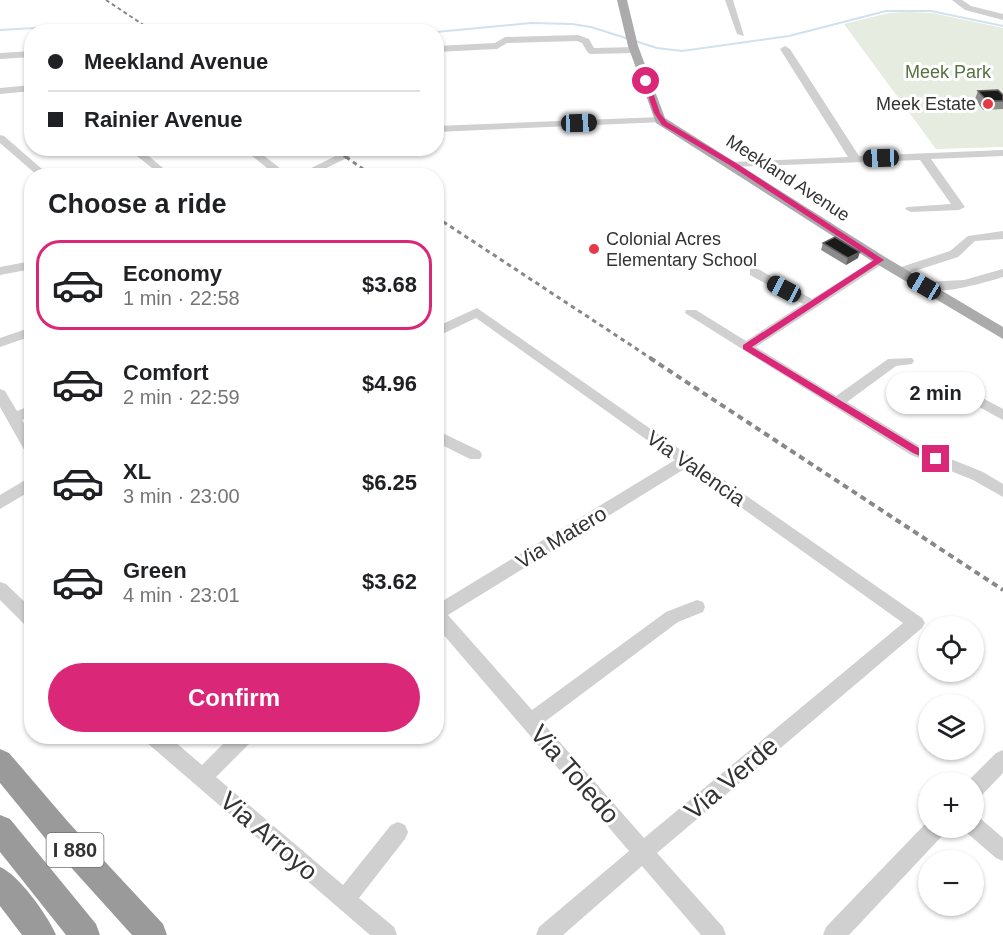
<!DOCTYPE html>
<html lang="en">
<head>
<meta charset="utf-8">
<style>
  body { margin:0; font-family:Helvetica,sans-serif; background:#f6f6f6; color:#202124; height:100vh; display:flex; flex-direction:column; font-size:22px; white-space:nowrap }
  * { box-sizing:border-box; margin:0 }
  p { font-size:20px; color:#757577 }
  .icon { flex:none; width:33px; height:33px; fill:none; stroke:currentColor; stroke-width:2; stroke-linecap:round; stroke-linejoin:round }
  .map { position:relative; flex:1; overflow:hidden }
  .drawer { position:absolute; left:24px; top:168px; width:420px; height:576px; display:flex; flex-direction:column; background:#fff; border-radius:24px; box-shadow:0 2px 4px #0004 }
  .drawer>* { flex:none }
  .banner { position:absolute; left:24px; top:24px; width:420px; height:132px; border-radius:24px; box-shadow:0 2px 4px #0004; display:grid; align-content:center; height:132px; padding:0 24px; background:#fff }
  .controls { position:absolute; left:918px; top:616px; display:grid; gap:12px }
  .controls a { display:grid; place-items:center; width:66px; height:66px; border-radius:50%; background:#fff; box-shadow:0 2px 4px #0004; font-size:30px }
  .end { position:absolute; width:27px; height:27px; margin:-14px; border:8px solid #db2777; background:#fff; box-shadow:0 0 0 3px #fff }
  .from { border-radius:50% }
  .bubble { position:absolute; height:42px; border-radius:21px; background:#fff; box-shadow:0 2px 4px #0004; font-size:20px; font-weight:600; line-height:42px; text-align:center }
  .car { position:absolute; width:18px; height:36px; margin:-18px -9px; border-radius:8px; box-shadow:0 0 4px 2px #0007; background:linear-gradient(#222 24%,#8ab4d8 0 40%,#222 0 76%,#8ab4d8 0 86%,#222 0) }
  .banner b { display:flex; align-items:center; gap:21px; height:57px; font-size:22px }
  .banner b+b { border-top:2px solid #e0e0e0 }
  .banner i { width:15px; height:15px; background:#202124 }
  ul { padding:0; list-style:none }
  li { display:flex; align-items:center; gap:18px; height:90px; margin:0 12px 9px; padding:0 12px; border:3px solid transparent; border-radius:24px }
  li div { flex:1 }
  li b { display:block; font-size:22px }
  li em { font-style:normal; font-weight:600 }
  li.active { border-color:#db2777 }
  li>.icon { width:54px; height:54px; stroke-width:1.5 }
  h2 { padding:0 24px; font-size:27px; line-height:72px }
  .button { display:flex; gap:12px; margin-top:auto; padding:12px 24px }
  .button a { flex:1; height:69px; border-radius:36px; background:#db2777; color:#fff; font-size:24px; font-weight:600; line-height:69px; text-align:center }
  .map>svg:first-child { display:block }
</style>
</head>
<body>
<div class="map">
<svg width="1003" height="935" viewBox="0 0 1003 935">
  <rect width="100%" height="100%" fill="#fff"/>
  <path fill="#e6ecdf" d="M910 12 932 13 1003 28V147L936 149 844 24 889 13Z"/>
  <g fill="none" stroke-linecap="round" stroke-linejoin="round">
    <g stroke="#cfe2ee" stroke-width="2">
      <path d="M0 30 34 28 246 32"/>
      <path d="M436 32 531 23 572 24 591 27 657 48 682 51 789 36 886 11H931L1003 26"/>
    </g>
    <g fill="#d0d0d0" fill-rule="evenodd">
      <path d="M725 0H733L744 36 737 34Z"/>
      <path d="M952 0H962L971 6 1003 14V20L965 10Z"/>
      <path d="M578 35 589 39 594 48 635 47 640 50 635 53 591 54 588 53 582 43 577 41 507 43 497 49 436 52V46L495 43 505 37Z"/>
      <path d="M785 46 790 49 859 156 1003 150V156L931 159 965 207 959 210 911 212 905 209 907 207 951 204 920 160 730 167 729 165 734 162 848 157 780 49Z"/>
      <path d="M32 51V57L0 59V53Z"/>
      <path d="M32 85V91L0 94V88Z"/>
      <path d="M660 117 665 120 664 122 436 132V126Z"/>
      <path d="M0 135 4 136 50 176H38L0 143Z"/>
      <path d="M127 148H139L169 173 167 176H153L157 172Z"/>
      <path d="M242 148H254L290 176H277Z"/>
      <path d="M352 148H367L310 176H295Z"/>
      <path d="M1003 231V239L975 241 958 257 899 276 893 272 895 269 950 251 968 236Z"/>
      <path d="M880 256 886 260 884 263 756 347 836 396 888 359 912 358 914 361 912 364 896 366 847 402 921 447 983 472 1003 484V497L973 480 911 455 685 313 686 310H696L746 341 803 304 750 275V269H758L812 299Z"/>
      <path d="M32 261V269L0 275V267Z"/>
      <path d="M1003 269V277C986 282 932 299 918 286L924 282 964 280Z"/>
      <path d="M477 308 922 618 925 623 922 628 657 853 723 927 726 935H701L642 866 563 935H536L539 927 629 851 436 626V605L675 460 476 318 436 337V327ZM686 468 903 623 644 838 543 723 678 622 703 612 705 607 703 602 697 600 666 612 532 710 448 615Z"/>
      <path d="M32 327V336L0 347V338Z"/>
      <path d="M0 389 5 391 17 411 32 405V416L22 420 32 437V456L27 455 0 407Z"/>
      <path d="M977 395 1003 409V420L972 403 970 400 972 397Z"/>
      <path d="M436 430 480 451 482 455 480 459H470L436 442Z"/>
      <path d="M32 476V490L0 509V495Z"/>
      <path d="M0 582 6 584 32 609V628L26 626 0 600Z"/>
      <path d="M144 736H168L202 765 231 736H253L251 742 216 777 343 885 391 825 398 822 405 825 408 832 405 839 359 898 394 927 397 935H370L146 742Z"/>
      <path d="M1003 750V773L981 796 974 798V783L967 782 996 753Z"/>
      <path d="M974 816 981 819 1003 838V861L996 858 967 833 965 828H974Z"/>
      <path d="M928 821V828H946L943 835 849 935H823L826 927Z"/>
    </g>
    <path fill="#ababab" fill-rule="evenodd" d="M617 0H627L638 46 665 118 885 257 1003 327V339L875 263 656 123 628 46Z"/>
    <g fill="#9a9a9a" fill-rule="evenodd">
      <path d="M0 749 9 753 69 823 163 924 167 935H132L49 843 0 783Z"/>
      <path d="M0 815 10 819 96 924 100 935H66L0 852Z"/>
      <path d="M0 867C19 875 48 916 56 935H22L0 906Z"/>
    </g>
    <g stroke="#888" stroke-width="2" stroke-dasharray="4 3" stroke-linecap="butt">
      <path d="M106 0 154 32"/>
      <path d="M332 148 348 159"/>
    </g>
    <g stroke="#888" stroke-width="3" stroke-dasharray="4.5 4" stroke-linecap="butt">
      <path d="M346 157 373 176"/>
      <path d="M436 217 652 359"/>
    </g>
    <path stroke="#888" stroke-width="4" stroke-dasharray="6 4.5" stroke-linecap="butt" d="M650 358 1003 590"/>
  </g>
  <g fill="#8c8c8c">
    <path d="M978 91 1003 95V109L983 110 975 99Z"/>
    <path d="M823 243 858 258 846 265 821 250Z"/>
  </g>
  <path fill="#5f5f5f" d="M860 252 858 258 846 265 848 258Z"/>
  <g fill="#1a1a1a" stroke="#5f5f5f" stroke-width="1.5">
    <path d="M998 90 1003 95V101H987L978 91Z"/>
    <path d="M835 237 860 252 848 258 823 243Z"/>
  </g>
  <path fill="#db2777" d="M646 79 649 81 660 113 667 122 736 163 884 260 752 347 919 448 940 457V462H933L913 453 743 349V345L874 260 731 166 662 125 654 113 643 81Z"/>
  <g fill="#e63946" stroke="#fff" stroke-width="2">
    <circle cx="988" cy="104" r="6"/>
    <circle cx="594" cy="249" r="6"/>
  </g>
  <g text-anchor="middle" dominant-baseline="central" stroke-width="6" stroke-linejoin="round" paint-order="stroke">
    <g font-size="18" fill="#56703f" stroke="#fff">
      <text x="948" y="72">Meek Park</text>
    </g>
    <g font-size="18" fill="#333" stroke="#fff" text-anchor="end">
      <text x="976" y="104">Meek Estate</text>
      <text x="606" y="239" text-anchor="start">Colonial Acres<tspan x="606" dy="21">Elementary School</tspan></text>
    </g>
    <g font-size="18" fill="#333" stroke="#fff">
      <text transform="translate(788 178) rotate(33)">Meekland Avenue</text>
    </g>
    <rect fill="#fff" stroke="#707070" stroke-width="1.5" x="46.5" y="833" width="57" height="34" rx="4.5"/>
    <g font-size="20" font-weight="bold" fill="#333">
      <text x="75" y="850">I 880</text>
    </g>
    <g font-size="21" fill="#333" stroke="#fff">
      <text transform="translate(696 468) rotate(35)">Via Valencia</text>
      <text transform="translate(561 537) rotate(-31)">Via Matero</text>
    </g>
    <g font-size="26" fill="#333" stroke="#fff">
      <text transform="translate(575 774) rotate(49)">Via Toledo</text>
      <text transform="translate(731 778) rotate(-40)">Via Verde</text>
      <text transform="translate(269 836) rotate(41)">Via Arroyo</text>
    </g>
  </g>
</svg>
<div class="controls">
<a><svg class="icon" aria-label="locate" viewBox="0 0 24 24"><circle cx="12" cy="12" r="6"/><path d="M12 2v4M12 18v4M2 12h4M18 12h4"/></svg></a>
<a><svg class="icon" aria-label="layers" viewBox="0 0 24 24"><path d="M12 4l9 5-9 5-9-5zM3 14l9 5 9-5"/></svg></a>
<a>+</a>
<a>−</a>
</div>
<i class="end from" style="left:646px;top:81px"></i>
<i class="end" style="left:936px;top:459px"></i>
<div class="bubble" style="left:886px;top:372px;width:99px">2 min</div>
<i class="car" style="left:579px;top:123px;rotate:88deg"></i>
<i class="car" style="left:881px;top:158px;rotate:268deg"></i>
<i class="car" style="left:924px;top:286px;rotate:300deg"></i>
<i class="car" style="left:784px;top:289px;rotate:298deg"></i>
<div class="banner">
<b><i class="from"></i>Meekland Avenue</b>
<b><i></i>Rainier Avenue</b>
</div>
<section class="drawer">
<h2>Choose a ride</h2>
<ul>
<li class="active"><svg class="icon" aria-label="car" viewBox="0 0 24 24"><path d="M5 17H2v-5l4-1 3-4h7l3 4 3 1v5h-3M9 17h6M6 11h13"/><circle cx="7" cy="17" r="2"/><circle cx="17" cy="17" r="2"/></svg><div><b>Economy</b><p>1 min · 22:58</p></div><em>$3.68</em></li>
<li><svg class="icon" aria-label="car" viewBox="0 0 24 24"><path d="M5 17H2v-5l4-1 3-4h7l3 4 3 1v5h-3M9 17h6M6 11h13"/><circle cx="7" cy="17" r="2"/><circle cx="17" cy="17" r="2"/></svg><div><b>Comfort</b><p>2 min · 22:59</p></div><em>$4.96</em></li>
<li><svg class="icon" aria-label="car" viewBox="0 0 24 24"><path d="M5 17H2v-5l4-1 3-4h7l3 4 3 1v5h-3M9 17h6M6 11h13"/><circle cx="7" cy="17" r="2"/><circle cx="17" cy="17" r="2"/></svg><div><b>XL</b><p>3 min · 23:00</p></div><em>$6.25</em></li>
<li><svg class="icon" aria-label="car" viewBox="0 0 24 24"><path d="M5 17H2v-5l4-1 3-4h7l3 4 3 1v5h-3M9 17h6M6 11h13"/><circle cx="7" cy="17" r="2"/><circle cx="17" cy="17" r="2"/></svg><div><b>Green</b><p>4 min · 23:01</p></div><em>$3.62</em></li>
</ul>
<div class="button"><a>Confirm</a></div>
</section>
</div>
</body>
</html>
